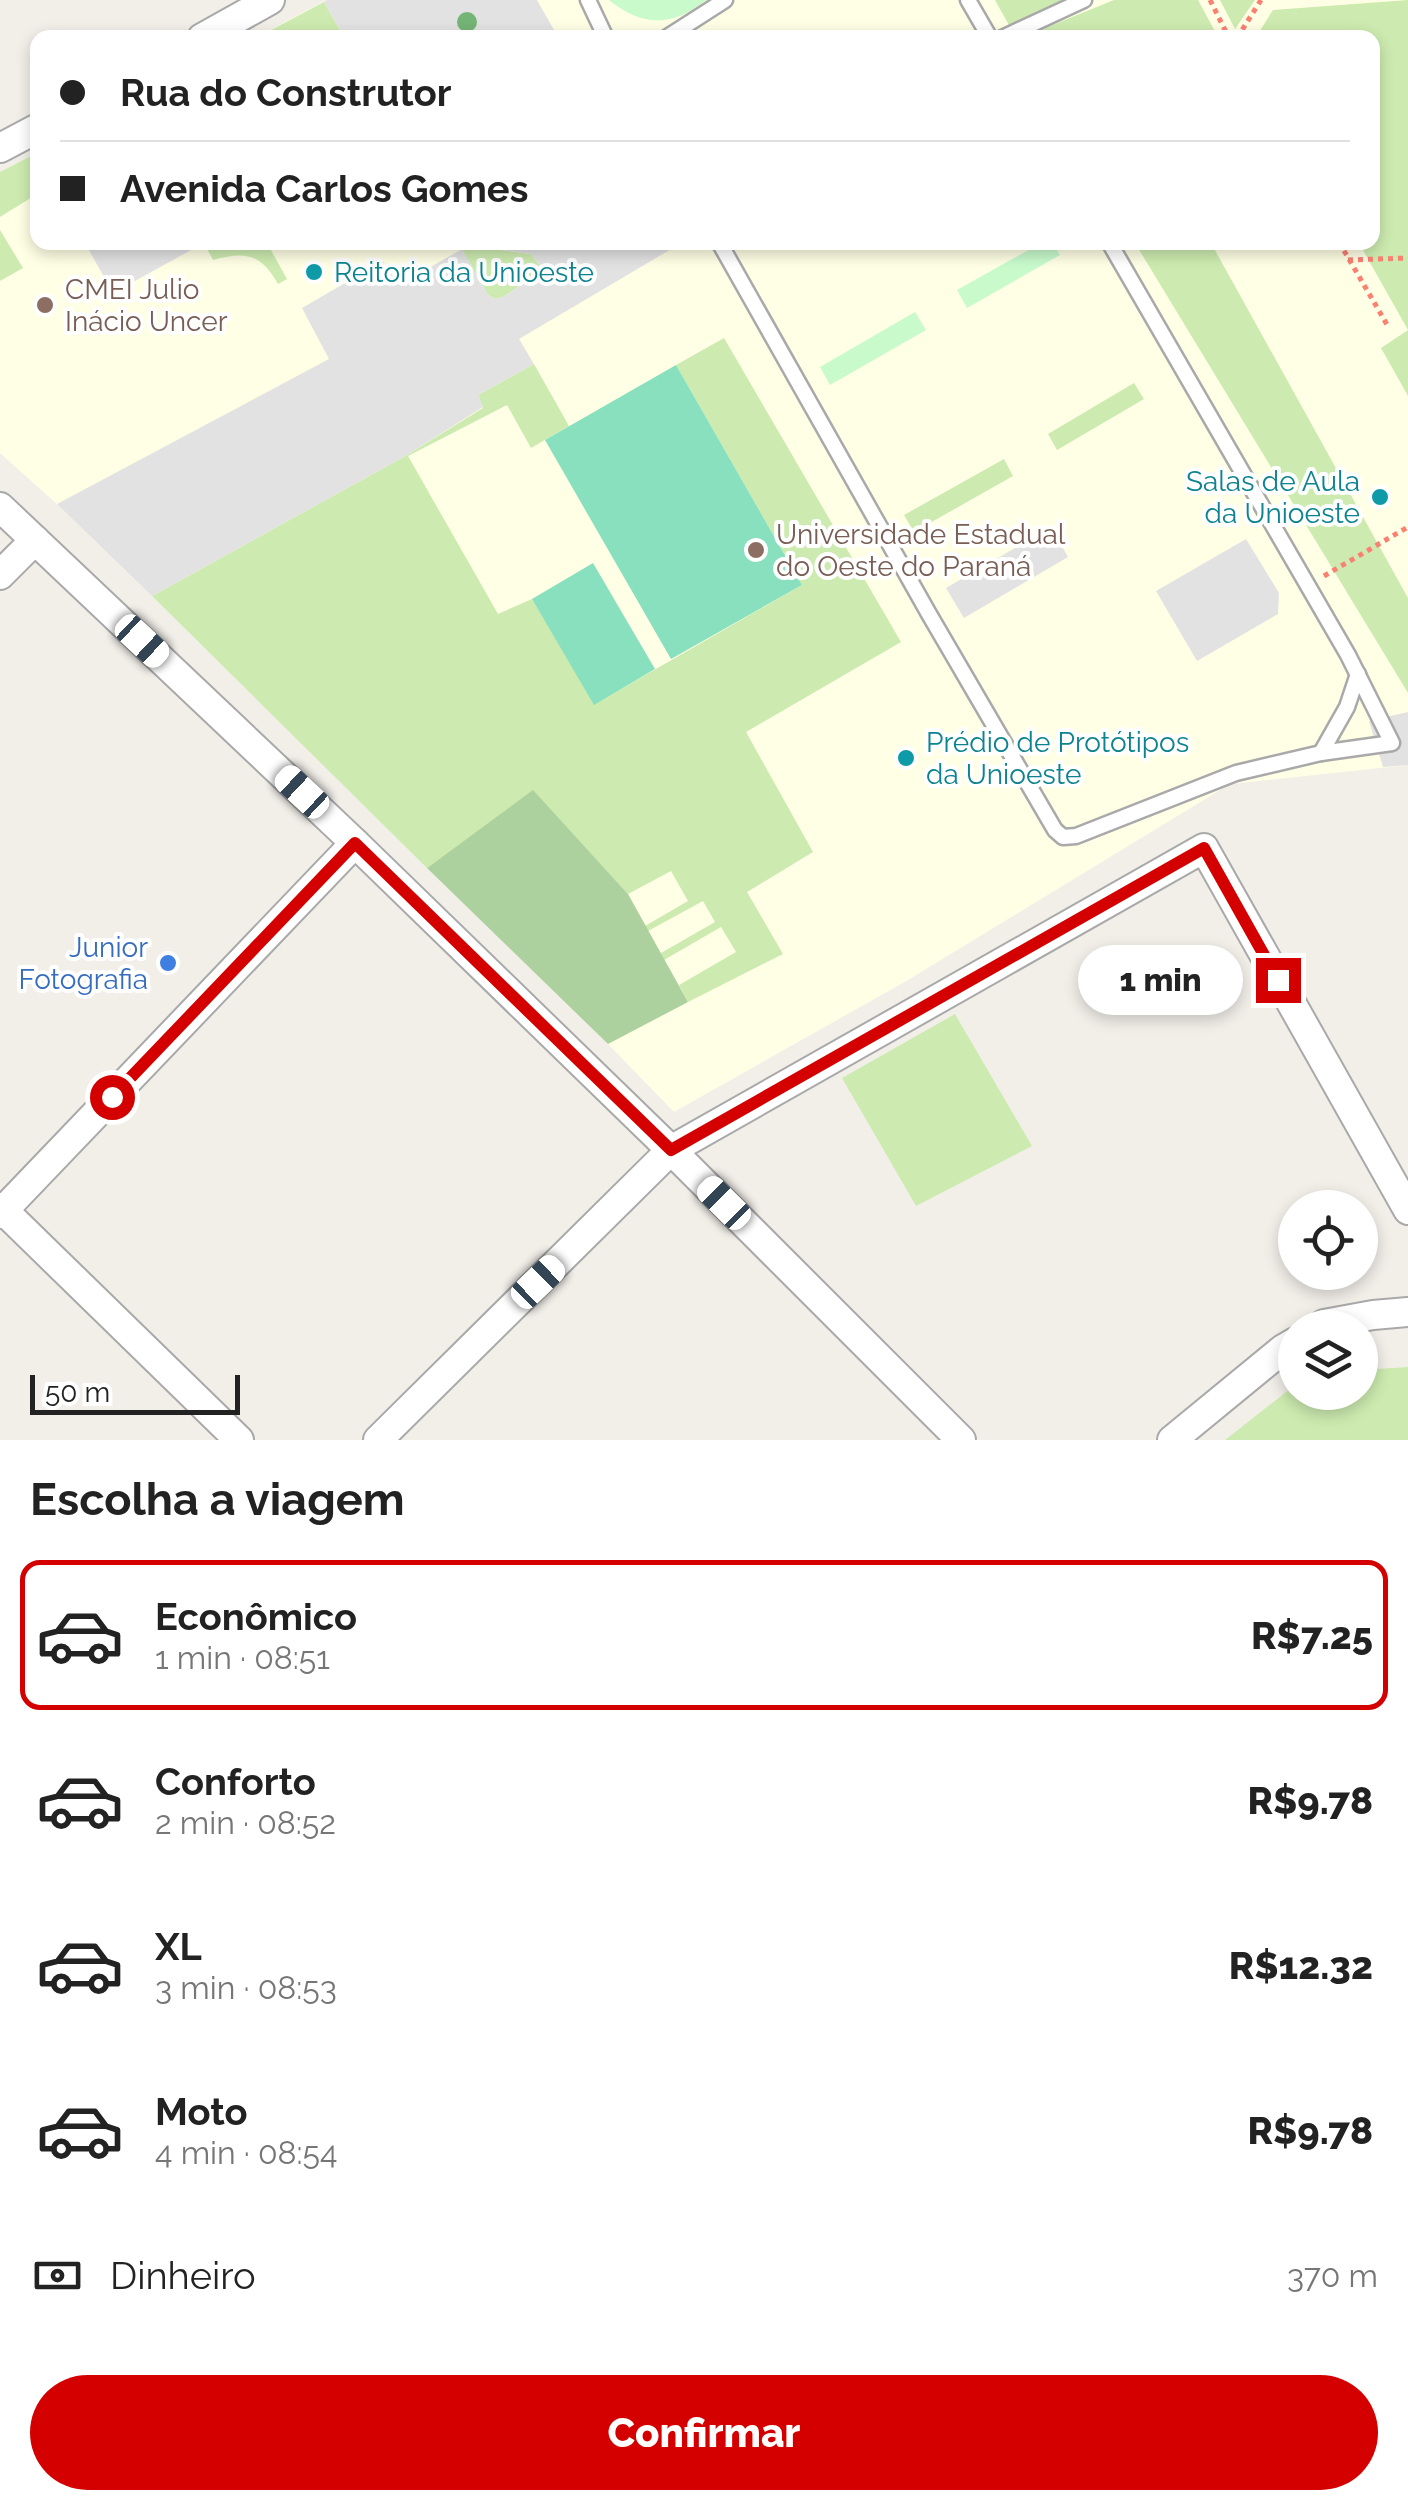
<!DOCTYPE html>
<html lang="pt">
<head>
<meta charset="utf-8">
<style>
  body { margin:0; font-family:Raleway,sans-serif; background:#f2f2f2; color:#222; height:100vh; display:flex; flex-direction:column; font-size:38px; white-space:nowrap }
  * { box-sizing:border-box; margin:0 }
  p { font-size:32px; color:#767676 }
  .icon { flex:none; width:55px; height:55px; fill:none; stroke:currentColor; stroke-width:2; stroke-linecap:round; stroke-linejoin:round }
  .map { position:relative; height:1440px; overflow:hidden }
  .drawer { display:flex; flex-direction:column; background:#fff; flex:1 }
  .drawer>* { flex:none }
  .top-card { position:absolute; left:30px; top:30px; width:1350px; height:220px; border-radius:20px; box-shadow:0 5px 15px #0003; display:grid; align-content:center; height:220px; padding:0 30px; background:#fff }
  .tools { position:absolute; left:1278px; top:1190px; display:grid; gap:20px }
  .tools a { display:grid; place-items:center; width:100px; height:100px; border-radius:50%; background:#fff; box-shadow:0 5px 15px #0003; font-size:50px }
  .scale { position:absolute; left:30px; bottom:25px; width:210px; box-sizing:border-box; padding-left:10px; border:5px solid #222; border-top:0; font-size:28px; line-height:35px; white-space:nowrap; color:#222; -webkit-text-stroke:8px #fff; paint-order:stroke }
  .end { position:absolute; width:45px; height:45px; margin:-22px; border:12px solid #d40000; background:#fff; box-shadow:0 0 0 5px #fff }
  .from { border-radius:50% }
  .bubble { position:absolute; height:70px; border-radius:35px; background:#fff; box-shadow:0 5px 15px #0003; font-size:32px; font-weight:800; line-height:70px; text-align:center }
  .car { position:absolute; width:30px; height:60px; margin:-30px -15px; border-radius:12px; box-shadow:0 0 8px 2px #0007; background:linear-gradient(#fff 24%,#345 0 40%,#fff 0 76%,#345 0 86%,#fff 0) }
  .top-card b { display:flex; align-items:center; gap:35px; height:95px; font-size:38px }
  .top-card b+b { border-top:2px solid #e0e0e0 }
  .top-card i { width:25px; height:25px; background:#222 }
  ul { padding:0; list-style:none }
  li { display:flex; align-items:center; gap:30px; height:150px; margin:0 20px 15px; padding:0 10px; border:5px solid transparent; border-radius:20px }
  li div { flex:1 }
  li b { display:block; font-size:38px }
  li em { font-style:normal; font-weight:800 }
  li.on { border-color:#d40000 }
  li>.icon { width:90px; height:90px; stroke-width:1.5 }
  h2 { padding:0 30px; font-size:45px; line-height:120px }
  .pay { display:flex; align-items:center; gap:25px; height:110px; padding:0 30px; font-size:38px }
  .pay p { margin-inline-start:auto }
  .button { display:flex; gap:20px; margin-top:auto; padding:20px 30px }
  .button a { flex:1; height:115px; border-radius:60px; background:#d40000; color:#fff; font-size:40px; font-weight:800; line-height:115px; text-align:center }
  .map>svg:first-child { display:block }
</style>
</head>
<body>
<div class="map">
<svg width="1408" height="1440" viewBox="0 0 1408 1440">
  <rect width="100%" height="100%" fill="#f2efe9"/>
  <path fill="#ffffe5" d="M327 0H1408V765L1230 784 908 980 674 1112 608 1044 152 596 57 504 0 453V172L37 153 38 242H1372V38L256 37Z"/>
  <g fill="#cdebb0">
    <path d="M995 0H1068L1010 27Z"/>
    <path d="M1114 0H1198L1218 37 1085 38C1068 33 1043 38 1023 37Z"/>
    <path d="M1220 0H1255L1235 29Z"/>
    <path d="M1408 0V396L1381 348 1408 330 1359 243 1372 242V38L1256 37 1273 10Z"/>
    <path d="M324 2 344 37 256 38Z"/>
    <path d="M37 153V194L0 217V172Z"/>
    <path d="M0 230 23 268 0 281Z"/>
    <path d="M204 243H267L287 279 278 284C261 254 246 251 213 260Z"/>
    <path d="M458 243H497L501 250 531 254 543 270 503 297 495 299 488 295Z"/>
    <path d="M1135 243H1211L1408 598V693Z"/>
    <path d="M724 338 901 642 746 732 813 852 747 892 783 954 688 1002 679 985 736 952 721 927 664 960 661 953 715 922 703 901 648 931 645 926 688 901 671 871 628 894 533 791 427 868 152 596 407 455 483 408 478 395 534 364 569 426 531 448 507 405 408 456 498 614 532 599 595 704 802 585 676 365Z"/>
    <path d="M1134 383 1144 399 1057 450 1048 434Z"/>
    <path d="M1004 459 1013 476 914 532 904 515Z"/>
    <path d="M955 1014 1032 1146 916 1206 842 1078Z"/>
    <path d="M1408 1367V1440H1225L1295 1385V1392H1360V1370Z"/>
  </g>
  <path fill="#add19e" d="M533 790 628 894 688 1002 608 1044 427 868Z"/>
  <g fill="#c8facc">
    <path d="M609 0H706C673 27 642 27 609 0Z"/>
    <path d="M1041 243H1053L1060 255 967 308 957 290Z"/>
    <path d="M915 312 926 330 830 385 820 367Z"/>
  </g>
  <g fill="#88e0be">
    <path d="M676 365 802 585 671 659 545 440Z"/>
    <path d="M593 563 655 669 594 705 532 599Z"/>
  </g>
  <g fill="#e2e2e2">
    <path d="M327 0H537L558 37H344L324 2Z"/>
    <path d="M676 242 678 245 519 339 534 364 478 395 483 407 407 455 152 596 57 504 329 359 302 308 383 261 399 285 462 249 488 295 495 299 503 297 543 270 531 254 501 250 497 243Z"/>
    <path d="M85 243H204L113 293Z"/>
    <path d="M1051 527 1068 557 964 618 946 588Z"/>
    <path d="M1246 539 1279 593 1278 614 1197 661 1156 591Z"/>
    <path d="M1408 712V765L1383 767 1369 721Z"/>
  </g>
  <g fill="none" stroke-linecap="round" stroke-linejoin="round">
    <g stroke="#a9a9a9" stroke-width="19">
      <g id="service">
        <path d="M588 0 606 38"/>
        <path d="M968 0 990 38"/>
        <path d="M666 38 725 0"/>
        <path d="M1002 38 1084 0"/>
        <path d="M719 242 929 614 1055 830 1063 837 1076 836 1236 773 1321 753 1392 743 1348 655 1109 242"/>
        <path d="M1321 753 1347 707 1358 674"/>
      </g>
    </g>
    <g stroke="#a9a9a9" stroke-width="32">
      <g id="minor">
        <path d="M202 38 270 0"/>
        <path d="M0 148 38 128"/>
        <path d="M0 507 355 843 671 1150 961 1440"/>
        <path d="M0 575 35 540"/>
        <path d="M0 1207 239 1440"/>
        <path d="M0 1214 355 843"/>
        <path d="M1318 1328 1324 1324 1373 1315 1408 1312"/>
        <path d="M378 1440 671 1150 1204 848 1408 1210"/>
        <path d="M1172 1440 1283 1349 1295 1342"/>
      </g>
    </g>
    <g stroke="#fa8072" stroke-width="5" stroke-dasharray="5 5" stroke-linecap="butt">
      <path d="M1210 0 1229 38"/>
      <path d="M1237 38 1261 0"/>
      <path d="M1339 242 1389 328"/>
      <path d="M1348 260 1408 258"/>
      <path d="M1324 576 1408 527"/>
    </g>
    <use href="#service" stroke="#fff" stroke-width="14"/>
    <use href="#minor" stroke="#fff" stroke-width="28"/>
  </g>
  <circle fill="#74b475" cx="467" cy="22" r="10"/>
  <g fill="none" stroke-linecap="round" stroke-linejoin="round">
    <path stroke="#d40000" stroke-width="12" d="M112 1097 355 843 671 1150 1204 848 1278 980"/>
  </g>
  <g fill="#0f9aa8" stroke="#fff" stroke-width="4">
    <circle cx="314" cy="272" r="10"/>
    <circle cx="1380" cy="497" r="10"/>
    <circle cx="906" cy="758" r="10"/>
  </g>
  <g fill="#8d6e63" stroke="#fff" stroke-width="4">
    <circle cx="45" cy="305" r="10"/>
    <circle cx="756" cy="550" r="10"/>
  </g>
  <circle fill="#3f7fe0" stroke="#fff" stroke-width="4" cx="168" cy="963" r="10"/>
  <g text-anchor="middle" dominant-baseline="central" stroke-width="8" stroke-linejoin="round" paint-order="stroke">
    <g font-size="28" fill="#0d838f" stroke="#fff" text-anchor="start">
      <text x="334" y="272">Reitoria da Unioeste</text>
      <text x="1360" y="481" text-anchor="end">Salas de Aula<tspan x="1360" dy="32">da Unioeste</tspan></text>
      <text x="926" y="742">Prédio de Protótipos<tspan x="926" dy="32">da Unioeste</tspan></text>
    </g>
    <g font-size="28" fill="#785e54" stroke="#fff" text-anchor="start">
      <text x="65" y="289">CMEI Julio<tspan x="65" dy="32">Inácio Uncer</tspan></text>
      <text x="776" y="534">Universidade Estadual<tspan x="776" dy="32">do Oeste do Paraná</tspan></text>
    </g>
    <g font-size="28" fill="#366cbe" stroke="#fff" text-anchor="end">
      <text x="148" y="947">Junior<tspan x="148" dy="32">Fotografia</tspan></text>
    </g>
  </g>
</svg>
<div class="tools">
<a><svg class="icon" aria-label="locate" viewBox="0 0 24 24"><circle cx="12" cy="12" r="6"/><path d="M12 2v4M12 18v4M2 12h4M18 12h4"/></svg></a>
<a><svg class="icon" aria-label="layers" viewBox="0 0 24 24"><path d="M12 4l9 5-9 5-9-5zM3 14l9 5 9-5"/></svg></a>
</div>
<div class="scale">50 m</div>
<i class="end from" style="left:112px;top:1097px"></i>
<i class="end" style="left:1278px;top:980px"></i>
<div class="bubble" style="left:1078px;top:945px;width:165px">1 min</div>
<i class="car" style="left:142px;top:641px;rotate:133deg"></i>
<i class="car" style="left:302px;top:792px;rotate:313deg"></i>
<i class="car" style="left:724px;top:1203px;rotate:315deg"></i>
<i class="car" style="left:538px;top:1282px;rotate:46deg"></i>
<div class="top-card">
<b><i class="from"></i>Rua do Construtor</b>
<b><i></i>Avenida Carlos Gomes</b>
</div>
</div>
<section class="drawer">
<h2>Escolha a viagem</h2>
<ul>
<li class="on"><svg class="icon" aria-label="car" viewBox="0 0 24 24"><path d="M5 17H2v-5l4-1 3-4h7l3 4 3 1v5h-3M9 17h6M6 11h13"/><circle cx="7" cy="17" r="2"/><circle cx="17" cy="17" r="2"/></svg><div><b>Econômico</b><p>1 min · 08:51</p></div><em>R$7.25</em></li>
<li><svg class="icon" aria-label="car" viewBox="0 0 24 24"><path d="M5 17H2v-5l4-1 3-4h7l3 4 3 1v5h-3M9 17h6M6 11h13"/><circle cx="7" cy="17" r="2"/><circle cx="17" cy="17" r="2"/></svg><div><b>Conforto</b><p>2 min · 08:52</p></div><em>R$9.78</em></li>
<li><svg class="icon" aria-label="car" viewBox="0 0 24 24"><path d="M5 17H2v-5l4-1 3-4h7l3 4 3 1v5h-3M9 17h6M6 11h13"/><circle cx="7" cy="17" r="2"/><circle cx="17" cy="17" r="2"/></svg><div><b>XL</b><p>3 min · 08:53</p></div><em>R$12.32</em></li>
<li><svg class="icon" aria-label="car" viewBox="0 0 24 24"><path d="M5 17H2v-5l4-1 3-4h7l3 4 3 1v5h-3M9 17h6M6 11h13"/><circle cx="7" cy="17" r="2"/><circle cx="17" cy="17" r="2"/></svg><div><b>Moto</b><p>4 min · 08:54</p></div><em>R$9.78</em></li>
</ul>
<div class="pay"><svg class="icon" aria-label="cash" viewBox="0 0 24 24"><path d="M3 7h18v10H3z"/><circle cx="12" cy="12" r="2"/></svg>Dinheiro<p>370 m</p></div>
<div class="button"><a>Confirmar</a></div>
</section>
</body>
</html>
